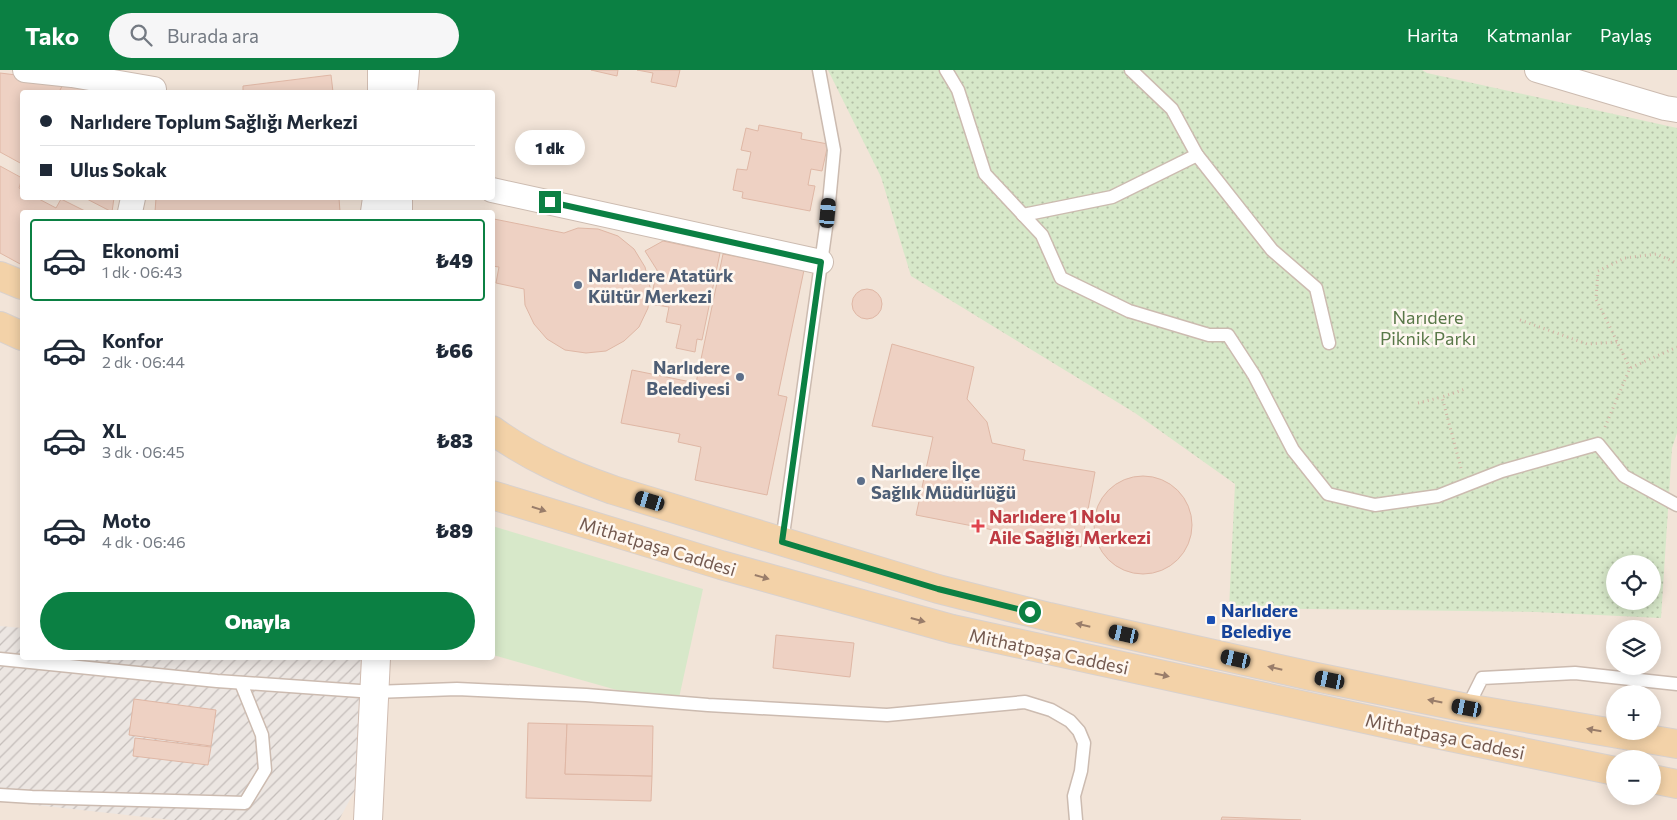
<!DOCTYPE html>
<html lang="tr">
<head>
<meta charset="utf-8">
<style>
  body { margin:0; font-family:Commissioner,sans-serif; background:#f6f6f7; color:#1f2937; height:100vh; display:flex; flex-direction:column; font-size:19px; white-space:nowrap }
  * { box-sizing:border-box; margin:0 }
  p { font-size:16px; color:#747a83 }
  .icon { flex:none; width:28px; height:28px; fill:none; stroke:currentColor; stroke-width:2; stroke-linecap:round; stroke-linejoin:round }
  .map { position:relative; flex:1; overflow:hidden }
  .sheet { position:absolute; left:20px; top:140px; width:475px; height:450px; display:flex; flex-direction:column; background:#fff; border-radius:5px; box-shadow:0 2px 12px #0003 }
  .sheet>* { flex:none }
  .hud { position:absolute; left:20px; top:20px; width:475px; height:110px; border-radius:5px; box-shadow:0 2px 12px #0003; display:grid; align-content:center; height:110px; padding:0 20px; background:#fff }
  .fabs { position:absolute; left:1606px; top:485px; display:grid; gap:10px }
  .fabs a { display:grid; place-items:center; width:55px; height:55px; border-radius:50%; background:#fff; box-shadow:0 2px 12px #0003; font-size:25px }
  .end { position:absolute; width:22px; height:22px; margin:-11px; border:6px solid #0b8043; background:#fff; box-shadow:0 0 0 2px #fff }
  .from { border-radius:50% }
  .bubble { position:absolute; height:35px; border-radius:18px; background:#fff; box-shadow:0 2px 12px #0003; font-size:16px; font-weight:800; line-height:35px; text-align:center }
  .car { position:absolute; width:15px; height:30px; margin:-15px -8px; border-radius:6px; box-shadow:0 0 4px 1px #0007; background:linear-gradient(#222 24%,#8ab4d8 0 40%,#222 0 76%,#8ab4d8 0 86%,#222 0) }
  .hud b { display:flex; align-items:center; gap:18px; height:48px; font-size:19px }
  .hud b+b { border-top:1px solid #e0e1e3 }
  .hud i { width:12px; height:12px; background:#1f2937 }
  ul { padding:9px 0 0; list-style:none }
  li { display:flex; align-items:center; gap:15px; height:82px; margin:0 10px 8px; padding:0 10px; border:2px solid transparent; border-radius:5px }
  li div { flex:1 }
  li b { display:block; font-size:19px }
  li em { font-style:normal; font-weight:800 }
  li.active { border-color:#0b8043 }
  li>.icon { width:45px; height:45px; stroke-width:1.5 }
  .action { display:flex; gap:10px; margin-top:auto; padding:10px 20px }
  .action a { flex:1; height:58px; border-radius:30px; background:#0b8043; color:#fff; font-size:20px; font-weight:800; line-height:58px; text-align:center }
  header { display:flex; align-items:center; gap:30px; box-sizing:border-box; height:70px; padding:0 25px; background:#0b8043; color:#fff }
  header strong { font-size:24px }
  nav { display:flex; gap:28px; margin-inline-start:auto; font-size:18px }
  .search { width:350px; height:45px; background:#f6f6f7; display:flex; align-items:center; gap:12px; box-sizing:border-box; padding:0 18px; border-radius:28px; color:#747a83; font-size:19px }
  .map>svg:first-child { display:block }
</style>
</head>
<body>
<header>
<strong>Tako</strong>
<div class="search"><svg class="icon" aria-label="search" viewBox="0 0 24 24"><circle cx="10" cy="10" r="6"/><path d="M15 15l6 6"/></svg>Burada ara</div>
<nav><a>Harita</a><a>Katmanlar</a><a>Paylaş</a></nav>
</header>
<div class="map">
<svg width="1677" height="750" viewBox="0 0 1677 750">
  <defs>
    <pattern id="industrial-furrows" width="10" height="10" patternUnits="userSpaceOnUse" patternTransform="scale(1.25)"><rect width="10" height="10" fill="#ece6e2"/><path d="M-1 1l2-2M0 10L10 0M9 11l2-2" fill="none" stroke="#c4bdba"/></pattern>
    <pattern id="park-dots" width="8" height="8" patternUnits="userSpaceOnUse" patternTransform="scale(1.25)"><rect width="8" height="8" fill="#d7e8c9"/><path d="M2 2h.1M6 6h.1" fill="none" stroke="#b3bfa6" stroke-width="1.8" stroke-linecap="round"/></pattern>
  </defs>
  <rect width="100%" height="100%" fill="#fbf3e9"/>
  <path fill="#f2e4d8" fill-rule="evenodd" d="M0 0H1677V750H0ZM22 22H492V128H22ZM22 142H492V588H22ZM1615 494H1652V531H1615ZM1615 559H1652V596H1615ZM1615 624H1652V661H1615ZM1615 689H1652V726H1615Z"/>
  <path fill="url(#industrial-furrows)" d="M0 556 22 558V588H331L361 590 355 720 339 750H172L0 731Z"/>
  <path fill="#d7e8c9" d="M492 456 703 519 677 637 493 585Z"/>
  <path fill="url(#park-dots)" fill-rule="evenodd" d="M828 0H1422L1427 3 1677 58V363L1672 378 1661 548 1536 542 1229 538 1235 414 1135 343 911 206 881 107ZM1615 494H1652V531H1615Z"/>
  <g fill="#eed1c3" stroke="#dfb7a5">
    <path d="M591 0H618L617 6Z"/>
    <path d="M637 0H680L676 17 651 12 653 3Z"/>
    <path d="M0 3 65 11 59 22H22V94L0 82Z"/>
    <path d="M331 5 333 22H243V16Z"/>
    <path d="M65 11 104 22H59Z"/>
    <path d="M759 55 802 63 801 69 828 74 822 101 811 99 808 115 815 116 810 141 742 128 743 122 733 120 737 99 747 100 751 82 741 80 746 58 758 61Z"/>
    <path d="M0 96 22 108 19 118 22 120V128H37L56 138 61 129 87 142H22V195L0 183Z"/>
    <path d="M85 128H114L112 142Z"/>
    <path d="M156 128H339L340 142H155Z"/>
    <path d="M494 149 564 163 578 158 598 159 618 166 634 179 645 197 650 217 648 238 639 257 624 271 606 281 586 283 565 280 547 269 534 254 525 235 524 219 496 213 499 197 492 196Z"/>
    <path d="M663 171 720 183 702 270 697 269 695 282 676 278 681 255 666 252 669 237 650 234 657 200 645 181Z"/>
    <path d="M723 184 804 200 778 325 787 327 767 425 695 410 701 377 678 372 680 364 621 353 632 300 696 313Z"/>
    <circle cx="867" cy="234" r="15"/>
    <path d="M892 274 974 297 967 329 987 352 992 373 1025 380 1023 390 1095 402 1081 477 916 445 933 367 872 356Z"/>
    <circle cx="1143" cy="455" r="49"/>
    <path d="M776 565 854 573 850 607 773 598Z"/>
    <path d="M134 629 216 640 211 676 129 665Z"/>
    <path d="M528 653 567 654 565 704 652 706 651 731 526 728Z"/>
    <path d="M567 654 653 656 652 706 565 704Z"/>
    <path d="M135 668 211 677 208 695 133 686Z"/>
    <path d="M1222 747 1301 750H1221Z"/>
  </g>
  <g fill="none" stroke-linecap="round" stroke-linejoin="round">
    <g stroke="#ccbbb0" stroke-width="15">
      <g id="lane">
        <path d="M946 0 958 20 985 104 1042 165 1061 208 1129 241 1209 265H1228L1254 305 1293 380 1328 424 1375 435 1438 426 1502 401 1598 374 1624 406 1677 435"/>
        <path d="M1131 0 1172 39 1197 85 1272 180 1316 218 1329 273"/>
        <path d="M1023 145 1112 127 1197 85"/>
        <path d="M782 472 828 143 834 80 819 0"/>
        <path d="M0 589 217 611 374 622 457 619 586 625 708 635 887 645 1025 632 1051 640 1070 651 1079 661 1084 673 1081 701 1074 726 1076 750"/>
        <path d="M1467 638 1482 608 1575 603 1677 614"/>
        <path d="M0 725 32 727 245 733 265 700 262 665 241 613"/>
      </g>
    </g>
    <g stroke="#ccbbb0" stroke-width="26">
      <g id="street">
        <path d="M25 0 72 5 154 19"/>
        <path d="M1537 0 1665 38 1677 40"/>
        <path d="M492 120 821 192"/>
        <path d="M130 142 133 128"/>
      </g>
    </g>
    <g stroke="#d0bcb1" stroke-width="30">
      <g id="secondary">
        <path d="M382 22V0"/>
        <path d="M403 22 405 0"/>
        <path d="M398 128V142"/>
        <path d="M375 142 377 128"/>
        <path d="M368 750 376 588"/>
      </g>
    </g>
    <g stroke="#d8d1ce" stroke-width="30">
      <g id="primary">
        <path d="M0 206 22 215"/>
        <path d="M0 256 22 266"/>
        <path d="M492 360C531 388 568 404 613 420L938 519 1049 547 1311 606 1467 638 1677 674"/>
        <path d="M492 425 721 495 952 559 1402 657 1615 701"/>
        <path d="M1652 709 1677 714"/>
      </g>
    </g>
    <g stroke="#d3b4a6" stroke-width="3" stroke-dasharray="1 4" stroke-linecap="butt">
      <path d="M1520 250 1587 274 1617 272"/>
      <path d="M1630 298 1596 229 1598 201 1625 188 1656 184 1677 193"/>
      <path d="M1418 333 1442 327"/>
      <path d="M1605 357 1630 298 1677 277"/>
      <path d="M1461 398 1442 327 1465 319"/>
    </g>
    <use href="#lane" stroke="#fff" stroke-width="12"/>
    <use href="#street" stroke="#fff" stroke-width="24"/>
    <use href="#secondary" stroke="#fff" stroke-width="28"/>
    <use href="#primary" stroke="#f3d2a8" stroke-width="28"/>
  </g>
  <defs><path id="oneway-solid" d="M-6-.8H1V-3.2L6.5 0L1 3.2V.8H-6Z" transform="scale(1.25)"/></defs>
  <g fill="#997d6a">
    <use href="#oneway-solid" transform="translate(539 439) rotate(17)"/>
    <use href="#oneway-solid" transform="translate(762 507) rotate(16)"/>
    <use href="#oneway-solid" transform="translate(918 550) rotate(15)"/>
    <use href="#oneway-solid" transform="translate(1083 555) rotate(-167)"/>
    <use href="#oneway-solid" transform="translate(1275 598) rotate(-167)"/>
    <use href="#oneway-solid" transform="translate(1162 605) rotate(12)"/>
    <use href="#oneway-solid" transform="translate(1435 631) rotate(-169)"/>
    <use href="#oneway-solid" transform="translate(1594 660) rotate(-170)"/>
  </g>
  <g fill="none" stroke-linecap="round" stroke-linejoin="round">
    <path stroke="#0b8043" stroke-width="6" d="M550 132 821 192 782 472 938 519 1030 542"/>
  </g>
  <g fill="#5c6f8a" stroke="#fef7f0" stroke-width="2">
    <circle cx="578" cy="215" r="5"/>
    <circle cx="740" cy="307" r="5"/>
    <circle cx="861" cy="411" r="5"/>
  </g>
  <path fill="#e0444e" stroke="#fef7f0" stroke-width="2" d="M975.5 448.5h5v5h5v5h-5v5h-5v-5h-5v-5h5z"/>
  <rect fill="#1a4fb4" stroke="#fef7f0" stroke-width="2" x="1206" y="545" width="10" height="10" rx="2.5"/>
  <g text-anchor="middle" dominant-baseline="central" stroke-width="5" stroke-linejoin="round" paint-order="stroke">
    <g font-size="18" font-weight="bold" fill="#4e5e75" stroke="#fef7f0" text-anchor="start">
      <text x="588" y="205">Narlıdere Atatürk<tspan x="588" dy="21">Kültür Merkezi</tspan></text>
      <text x="730" y="297" text-anchor="end">Narlıdere<tspan x="730" dy="21">Belediyesi</tspan></text>
      <text x="871" y="401">Narlıdere İlçe<tspan x="871" dy="21">Sağlık Müdürlüğü</tspan></text>
    </g>
    <g font-size="18" fill="#597848" stroke="#fef7f0">
      <text x="1428" y="247">Narıdere<tspan x="1428" dy="21">Piknik Parkı</tspan></text>
    </g>
    <g font-size="18" font-weight="bold" fill="#be3a42" stroke="#fef7f0" text-anchor="start">
      <text x="989" y="446">Narlıdere 1 Nolu<tspan x="989" dy="21">Aile Sağlığı Merkezi</tspan></text>
    </g>
    <g font-size="18" fill="#73594f" stroke="#fef7f0">
      <text transform="translate(658 476) rotate(17)">Mithatpaşa Caddesi</text>
      <text transform="translate(1049 581) rotate(12)">Mithatpaşa Caddesi</text>
      <text transform="translate(1445 666) rotate(12)">Mithatpaşa Caddesi</text>
    </g>
    <g font-size="18" font-weight="bold" fill="#164399" stroke="#fef7f0" text-anchor="start">
      <text x="1221" y="540">Narlıdere<tspan x="1221" dy="21">Belediye</tspan></text>
    </g>
  </g>
</svg>
<div class="fabs">
<a><svg class="icon" aria-label="locate" viewBox="0 0 24 24"><circle cx="12" cy="12" r="6"/><path d="M12 2v4M12 18v4M2 12h4M18 12h4"/></svg></a>
<a><svg class="icon" aria-label="layers" viewBox="0 0 24 24"><path d="M12 4l9 5-9 5-9-5zM3 14l9 5 9-5"/></svg></a>
<a>+</a>
<a>−</a>
</div>
<i class="end from" style="left:1030px;top:542px"></i>
<i class="end" style="left:550px;top:132px"></i>
<div class="bubble" style="left:515px;top:60px;width:70px">1 dk</div>
<i class="car" style="left:828px;top:143px;rotate:5deg"></i>
<i class="car" style="left:650px;top:431px;rotate:287deg"></i>
<i class="car" style="left:1124px;top:564px;rotate:283deg"></i>
<i class="car" style="left:1236px;top:589px;rotate:283deg"></i>
<i class="car" style="left:1330px;top:610px;rotate:282deg"></i>
<i class="car" style="left:1467px;top:638px;rotate:281deg"></i>
<div class="hud">
<b><i class="from"></i>Narlıdere Toplum Sağlığı Merkezi</b>
<b><i></i>Ulus Sokak</b>
</div>
<section class="sheet">
<ul>
<li class="active"><svg class="icon" aria-label="car" viewBox="0 0 24 24"><path d="M5 17H2v-5l4-1 3-4h7l3 4 3 1v5h-3M9 17h6M6 11h13"/><circle cx="7" cy="17" r="2"/><circle cx="17" cy="17" r="2"/></svg><div><b>Ekonomi</b><p>1 dk · 06:43</p></div><em>₺49</em></li>
<li><svg class="icon" aria-label="car" viewBox="0 0 24 24"><path d="M5 17H2v-5l4-1 3-4h7l3 4 3 1v5h-3M9 17h6M6 11h13"/><circle cx="7" cy="17" r="2"/><circle cx="17" cy="17" r="2"/></svg><div><b>Konfor</b><p>2 dk · 06:44</p></div><em>₺66</em></li>
<li><svg class="icon" aria-label="car" viewBox="0 0 24 24"><path d="M5 17H2v-5l4-1 3-4h7l3 4 3 1v5h-3M9 17h6M6 11h13"/><circle cx="7" cy="17" r="2"/><circle cx="17" cy="17" r="2"/></svg><div><b>XL</b><p>3 dk · 06:45</p></div><em>₺83</em></li>
<li><svg class="icon" aria-label="car" viewBox="0 0 24 24"><path d="M5 17H2v-5l4-1 3-4h7l3 4 3 1v5h-3M9 17h6M6 11h13"/><circle cx="7" cy="17" r="2"/><circle cx="17" cy="17" r="2"/></svg><div><b>Moto</b><p>4 dk · 06:46</p></div><em>₺89</em></li>
</ul>
<div class="action"><a>Onayla</a></div>
</section>
</div>
</body>
</html>
